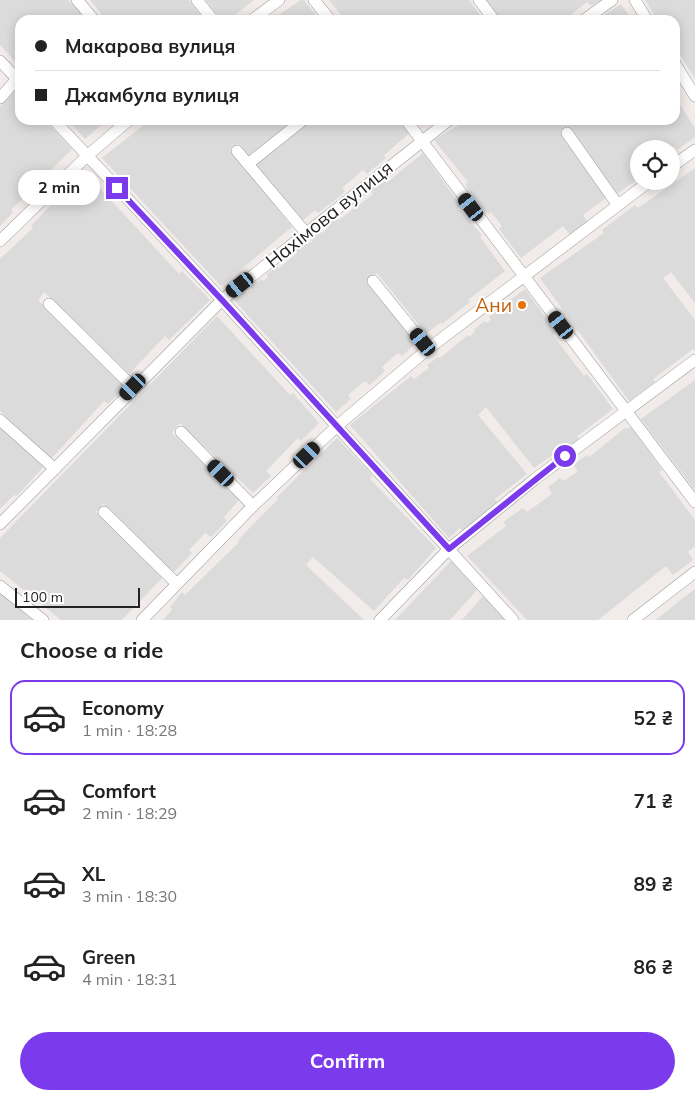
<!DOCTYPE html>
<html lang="en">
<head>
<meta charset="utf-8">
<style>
  body { margin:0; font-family:Mulish,sans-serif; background:#f2f2f2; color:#222; height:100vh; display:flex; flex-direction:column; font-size:19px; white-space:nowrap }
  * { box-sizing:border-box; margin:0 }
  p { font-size:16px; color:#767676 }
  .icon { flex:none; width:28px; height:28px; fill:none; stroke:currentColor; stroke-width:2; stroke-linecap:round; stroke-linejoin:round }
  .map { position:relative; height:620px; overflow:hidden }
  .panel { display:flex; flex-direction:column; background:#fff; flex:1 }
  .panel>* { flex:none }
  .top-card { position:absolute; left:15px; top:15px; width:665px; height:110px; border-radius:15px; box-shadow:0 2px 12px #0003; display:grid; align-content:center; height:110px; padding:0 20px; background:#fff }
  .fabs { position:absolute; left:630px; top:140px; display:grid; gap:10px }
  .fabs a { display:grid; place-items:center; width:50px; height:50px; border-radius:50%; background:#fff; box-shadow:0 2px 12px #0003; font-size:25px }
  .scale { position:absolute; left:15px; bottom:12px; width:125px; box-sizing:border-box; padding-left:5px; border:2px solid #222; border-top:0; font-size:14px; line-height:18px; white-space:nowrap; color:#222; -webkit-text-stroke:4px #fff; paint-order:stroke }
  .end { position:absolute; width:22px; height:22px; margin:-11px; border:6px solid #7c3aed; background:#fff; box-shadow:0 0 0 2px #fff }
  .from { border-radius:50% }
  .bubble { position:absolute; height:35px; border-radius:18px; background:#fff; box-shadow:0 2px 12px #0003; font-size:16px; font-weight:700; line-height:35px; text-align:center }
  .car { position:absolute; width:15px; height:30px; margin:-15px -8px; border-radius:6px; box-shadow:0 0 4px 1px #0007; background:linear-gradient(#222 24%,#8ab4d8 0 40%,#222 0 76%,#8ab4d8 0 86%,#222 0) }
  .top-card b { display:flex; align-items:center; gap:18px; height:48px; font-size:19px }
  .top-card b+b { border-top:1px solid #e0e0e0 }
  .top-card i { width:12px; height:12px; background:#222 }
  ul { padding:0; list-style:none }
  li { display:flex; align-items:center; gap:15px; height:75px; margin:0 10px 8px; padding:0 10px; border:2px solid transparent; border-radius:15px }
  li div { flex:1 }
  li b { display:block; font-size:19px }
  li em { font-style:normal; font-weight:700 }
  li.active { border-color:#7c3aed }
  li>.icon { width:45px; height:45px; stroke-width:1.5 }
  h2 { padding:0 20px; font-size:22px; line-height:60px }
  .cta { display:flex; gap:10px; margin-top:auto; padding:10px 20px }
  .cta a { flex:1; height:58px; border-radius:30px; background:#7c3aed; color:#fff; font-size:20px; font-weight:700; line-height:58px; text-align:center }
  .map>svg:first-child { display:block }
</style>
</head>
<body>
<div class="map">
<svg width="695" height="620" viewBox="0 0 695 620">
  <rect width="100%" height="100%" fill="#f1ebe9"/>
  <g fill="#dcdbdb">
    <path d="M0 0H68L81 14 77 18 78 20H20V67L0 45Z"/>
    <path d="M90 0H189L204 20H106Z"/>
    <path d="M206 0H254L228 20H221Z"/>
    <path d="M301 0H304L320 20H271Z"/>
    <path d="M329 0H469L480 15 477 18 479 20H345Z"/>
    <path d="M484 0H602L591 6 587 2 564 20H499Z"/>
    <path d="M645 0H695V78L675 47V20H658Z"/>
    <path d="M621 4 632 20H603L601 17Z"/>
    <path d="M16 89 20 93V120H45L72 149 11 210 13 212 0 226V106Z"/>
    <path d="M675 97 695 128V137L677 150 674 146 671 149H639V178L617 194 568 128 561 133 606 198 583 215 588 223 571 236 563 226 521 258 499 229 502 226 491 212 488 214 465 185 468 182 434 140 467 120H675Z"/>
    <path d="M68 120H107L85 139Z"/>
    <path d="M150 120H294L248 156 238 144 230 149 292 227 221 286 102 158Z"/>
    <path d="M308 120H402L411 132 384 155 386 158 367 174 363 170 342 188 345 192 318 213 315 210 302 221 254 163Z"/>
    <path d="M423 153 461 206 458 208 482 235 480 237 505 271 468 300 470 302 442 324 441 322 426 334 377 273 368 281 417 342 402 356 398 353 382 367 385 371 370 385 365 381 348 395 351 399 336 412 234 300 244 291 247 293 252 289 250 287 261 279 263 281 268 277 267 274 277 266 279 268 297 253 296 250 306 243 308 244 313 241 312 238 320 231 322 233 328 228 326 225 336 217 339 220 373 194 370 190 386 178 389 181Z"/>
    <path d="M695 168V303L671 272 663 278 695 320V350L693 349 653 379 655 382 629 401 540 278 604 233 602 230 635 205 638 208Z"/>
    <path d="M86 173 179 274 182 271 210 300 169 340 165 336 129 374 44 292 38 300 126 386 108 404 104 401 51 459 0 411V259L33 228 31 226 69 186 71 187Z"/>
    <path d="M525 289 556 332 553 335 584 376 587 374 613 409 577 436 579 440 561 454 558 451 534 468 486 407 478 415 527 474 495 499 498 503 463 531 460 528 449 538 350 425 411 376 414 379 429 368 427 365 438 357 440 358 468 335 469 337 475 332 474 330 484 321 486 323 491 320 489 317 501 307 503 310 507 307 505 304Z"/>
    <path d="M217 316 290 395 293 393 319 423 301 441 298 438 266 471 271 476 253 493 180 423 172 433 239 500 224 517 227 521 211 537 205 533 189 550 192 553 173 573 103 504 96 512 163 577 122 620H61L0 571V538Z"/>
    <path d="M695 380V490L641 419Z"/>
    <path d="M0 427 43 467 17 496 14 495 0 509Z"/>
    <path d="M625 428H632L662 470 659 472 695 520V546L688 552 693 560 673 575 666 566 598 620H527L467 556 506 526 503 522 523 508 527 512 552 494 548 487 560 478 564 481 578 471 573 465 587 455 589 457Z"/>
    <path d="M337 438 372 475 370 479 436 548 408 580 404 578 374 611 313 557 306 565 364 620H163L172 610 170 607 182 592 185 595 239 542 238 540 278 499 276 498Z"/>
    <path d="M451 561 477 590 450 620H395Z"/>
    <path d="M695 589V620H656L683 598Z"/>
    <path d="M0 593 33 620H0Z"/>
    <path d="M483 596 504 619 505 620H462Z"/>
  </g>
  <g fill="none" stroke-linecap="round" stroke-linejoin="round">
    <g stroke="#9c9c9c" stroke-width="12">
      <g id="minor">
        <path d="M77 0 94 20"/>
        <path d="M197 0 213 20"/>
        <path d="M314 0 330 20"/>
        <path d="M479 0 494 20"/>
        <path d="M635 0 647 20"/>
        <path d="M252 20 279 0"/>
        <path d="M584 20 612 0"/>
        <path d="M0 61 20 82"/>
        <path d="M675 64 695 96"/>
        <path d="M0 98 17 79"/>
        <path d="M54 120 222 300 513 620"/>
        <path d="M406 120 695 502"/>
        <path d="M567 133 617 204"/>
        <path d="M237 151 306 233"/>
        <path d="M248 164 303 120"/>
        <path d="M671 167 695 150"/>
        <path d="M0 241 87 156 129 120"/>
        <path d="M373 281 428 349"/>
        <path d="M49 304 133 387"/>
        <path d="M0 420 55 469"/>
        <path d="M181 432 253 506"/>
        <path d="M104 512 177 584"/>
        <path d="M0 524 222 300 449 120"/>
        <path d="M0 586 43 620"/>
        <path d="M142 620 253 506 337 426 428 349 650 181"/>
        <path d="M380 620 449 549 535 479 695 360"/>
        <path d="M633 620 695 572"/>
      </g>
    </g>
    <use href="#minor" stroke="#fff" stroke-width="11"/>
  </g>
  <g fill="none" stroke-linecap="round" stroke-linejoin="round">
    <path stroke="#7c3aed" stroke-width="6" d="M117 188 222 300 449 549 565 456"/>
  </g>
  <circle fill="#e8710a" stroke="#fff" stroke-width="2" cx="522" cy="305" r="5"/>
  <g text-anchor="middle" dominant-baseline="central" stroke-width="4" stroke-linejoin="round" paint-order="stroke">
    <g font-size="19" fill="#222" stroke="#fff">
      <text transform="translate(329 214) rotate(-39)">Нахімова вулиця</text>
    </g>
    <g font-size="19" fill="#c56008" stroke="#fff" text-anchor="end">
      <text x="512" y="305">Ани</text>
    </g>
  </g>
</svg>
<div class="fabs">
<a><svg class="icon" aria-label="locate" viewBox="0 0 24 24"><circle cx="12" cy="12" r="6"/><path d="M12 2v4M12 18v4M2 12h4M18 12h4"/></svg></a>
</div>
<div class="scale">100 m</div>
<i class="end from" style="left:565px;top:456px"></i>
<i class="end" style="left:117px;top:188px"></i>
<div class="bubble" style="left:18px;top:170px;width:82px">2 min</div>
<i class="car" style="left:471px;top:207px;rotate:323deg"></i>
<i class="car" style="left:240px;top:285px;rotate:231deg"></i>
<i class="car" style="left:561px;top:325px;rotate:323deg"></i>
<i class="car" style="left:423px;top:342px;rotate:321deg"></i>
<i class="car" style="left:133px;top:387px;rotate:224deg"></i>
<i class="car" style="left:307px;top:455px;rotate:46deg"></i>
<i class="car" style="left:221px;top:473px;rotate:315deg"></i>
<div class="top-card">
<b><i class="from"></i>Макарова вулиця</b>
<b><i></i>Джамбула вулиця</b>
</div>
</div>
<section class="panel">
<h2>Choose a ride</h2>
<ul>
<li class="active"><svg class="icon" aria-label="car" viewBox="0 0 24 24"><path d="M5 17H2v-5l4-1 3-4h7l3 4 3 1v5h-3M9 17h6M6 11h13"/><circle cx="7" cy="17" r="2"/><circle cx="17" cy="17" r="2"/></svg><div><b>Economy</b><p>1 min · 18:28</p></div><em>52 ₴</em></li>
<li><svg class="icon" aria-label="car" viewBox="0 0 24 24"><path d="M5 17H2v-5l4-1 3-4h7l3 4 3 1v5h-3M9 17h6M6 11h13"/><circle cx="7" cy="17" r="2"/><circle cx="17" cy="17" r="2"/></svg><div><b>Comfort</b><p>2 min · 18:29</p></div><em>71 ₴</em></li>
<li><svg class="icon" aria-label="car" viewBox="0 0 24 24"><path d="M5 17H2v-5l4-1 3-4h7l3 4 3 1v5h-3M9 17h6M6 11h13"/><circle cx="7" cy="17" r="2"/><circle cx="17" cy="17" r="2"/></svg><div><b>XL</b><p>3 min · 18:30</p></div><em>89 ₴</em></li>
<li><svg class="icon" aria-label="car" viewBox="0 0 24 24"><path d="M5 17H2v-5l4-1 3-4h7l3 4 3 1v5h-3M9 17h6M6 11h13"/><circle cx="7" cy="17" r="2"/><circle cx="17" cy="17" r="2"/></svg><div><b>Green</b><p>4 min · 18:31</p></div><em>86 ₴</em></li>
</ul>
<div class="cta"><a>Confirm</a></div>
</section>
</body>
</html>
